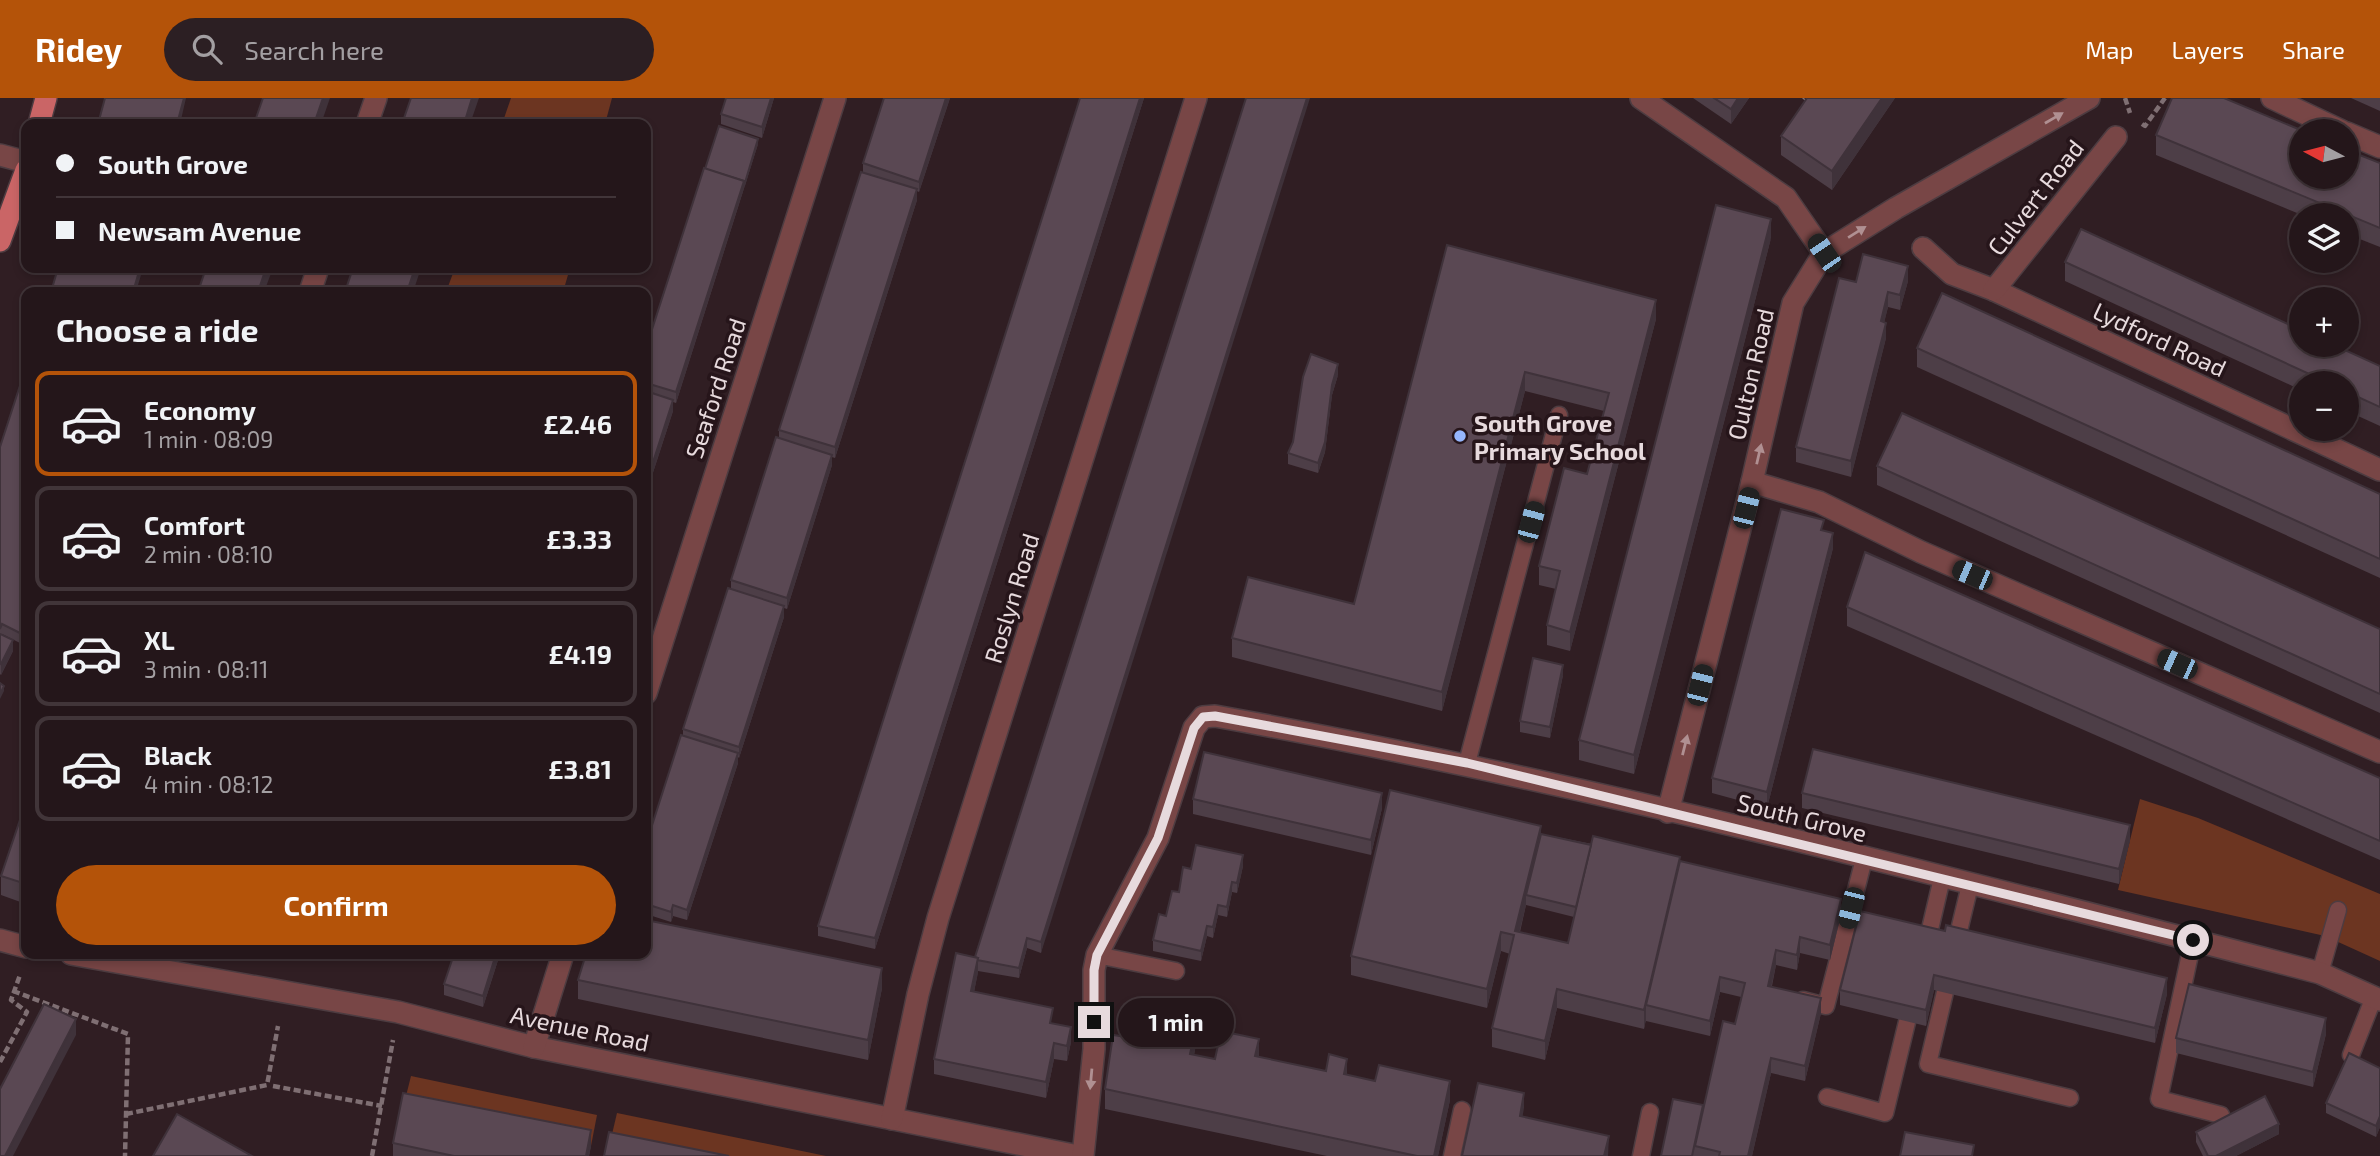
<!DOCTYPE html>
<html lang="en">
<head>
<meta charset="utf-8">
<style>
  body { margin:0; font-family:"Exo 2",sans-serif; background:#2c1f23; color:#f1f3f6; height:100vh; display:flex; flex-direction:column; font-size:26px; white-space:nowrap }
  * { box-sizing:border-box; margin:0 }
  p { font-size:23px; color:#a39fa2 }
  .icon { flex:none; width:38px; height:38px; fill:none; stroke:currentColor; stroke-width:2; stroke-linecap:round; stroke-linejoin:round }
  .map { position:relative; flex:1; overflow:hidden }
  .sheet { position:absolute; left:21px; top:189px; width:630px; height:672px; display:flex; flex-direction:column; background:#24161a; border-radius:14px; box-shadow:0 4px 10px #0003,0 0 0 2px #413539 }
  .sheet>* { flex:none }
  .hud { position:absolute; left:21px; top:21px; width:630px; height:154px; border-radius:14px; box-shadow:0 4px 10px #0003,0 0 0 2px #413539; display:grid; align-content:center; height:154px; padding:0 35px; background:#24161a }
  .needle { width:46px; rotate:277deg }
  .controls { position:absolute; left:2289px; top:21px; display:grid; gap:14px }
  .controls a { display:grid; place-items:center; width:70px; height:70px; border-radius:50%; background:#24161a; box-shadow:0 4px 10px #0003,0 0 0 2px #413539; font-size:35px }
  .end { position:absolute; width:32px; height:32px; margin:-16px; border:9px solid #e7dadd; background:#111; box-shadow:0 0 0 4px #111 }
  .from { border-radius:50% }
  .bubble { position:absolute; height:49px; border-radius:24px; background:#24161a; box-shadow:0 4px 10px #0003,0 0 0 2px #413539; font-size:23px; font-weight:700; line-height:49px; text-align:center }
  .car { position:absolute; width:21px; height:42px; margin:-21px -10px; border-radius:9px; box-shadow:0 0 5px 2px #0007; background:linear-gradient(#222 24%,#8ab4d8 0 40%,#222 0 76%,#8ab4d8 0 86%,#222 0) }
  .hud b { display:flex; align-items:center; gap:24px; height:66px; font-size:26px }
  .hud b+b { border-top:2px solid #413539 }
  .hud i { width:18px; height:18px; background:#f1f3f6 }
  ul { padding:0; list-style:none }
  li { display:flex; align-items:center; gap:21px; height:105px; margin:0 14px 10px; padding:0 21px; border:4px solid #413539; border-radius:14px }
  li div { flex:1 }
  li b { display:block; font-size:26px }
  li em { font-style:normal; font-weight:700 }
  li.current { border-color:#b45309 }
  li>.icon { width:63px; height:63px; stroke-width:1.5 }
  h2 { padding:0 35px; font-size:32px; line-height:84px }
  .button { display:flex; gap:14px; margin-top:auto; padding:14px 35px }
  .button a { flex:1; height:80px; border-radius:42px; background:#b45309; color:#fff; font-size:28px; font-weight:700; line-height:80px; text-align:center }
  header { display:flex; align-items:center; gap:42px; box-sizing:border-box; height:98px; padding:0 35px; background:#b45309; color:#fff }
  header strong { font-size:33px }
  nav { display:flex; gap:38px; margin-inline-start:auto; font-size:24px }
  .search { width:490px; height:63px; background:#2c1f23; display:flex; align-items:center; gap:18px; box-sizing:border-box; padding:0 24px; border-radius:38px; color:#a39fa2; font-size:26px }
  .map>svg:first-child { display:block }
</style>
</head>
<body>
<header>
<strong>Ridey</strong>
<div class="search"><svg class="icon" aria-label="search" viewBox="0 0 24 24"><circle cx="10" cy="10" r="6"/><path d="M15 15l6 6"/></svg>Search here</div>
<nav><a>Map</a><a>Layers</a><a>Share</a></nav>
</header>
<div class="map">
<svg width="2380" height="1058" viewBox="0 0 2380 1058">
  <rect width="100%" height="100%" fill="#301e23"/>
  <g fill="#6c3521">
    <path d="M511 0H612L605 26H502Z"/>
    <path d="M455 170H570L563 194H446Z"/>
    <path d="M2140 701 2198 720 2380 796V863L2325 838 2118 792Z"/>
    <path d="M411 978 597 1017 591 1048 403 1010Z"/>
    <path d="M617 1015 826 1058H654L609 1049Z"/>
  </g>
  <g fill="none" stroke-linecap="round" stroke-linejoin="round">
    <g stroke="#4d3c41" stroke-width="19">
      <g id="lane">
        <path d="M1467 665 1559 317"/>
        <path d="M2193 842 2159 1001 2221 1017"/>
        <path d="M1927 844 1942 780"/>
        <path d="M1956 845 1970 787"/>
        <path d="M1097 857 1176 873"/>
        <path d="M2320 875 2338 812"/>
        <path d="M1945 894 1928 966 2070 1000"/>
        <path d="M1803 902 1826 908 1864 761"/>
        <path d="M2351 957 2374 899"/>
        <path d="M1827 999 1885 1015 1907 924"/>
        <path d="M1452 1058 1462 1012"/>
        <path d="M1641 1058 1650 1014"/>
      </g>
    </g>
    <g stroke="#4d3c41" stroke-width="24">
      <g id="street">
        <path d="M1641 0 1786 100 1824 155"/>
        <path d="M2272 0 2342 33"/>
        <path d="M367 26 376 0"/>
        <path d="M2347 35 2380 49"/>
        <path d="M0 57 26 64"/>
        <path d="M1923 150 1952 176 1994 192 2380 372"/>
        <path d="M1994 192 2116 39"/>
        <path d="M310 194 318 170"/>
        <path d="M1752 384 1819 404 1921 454 2380 654"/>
        <path d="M646 595 835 0"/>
        <path d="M1668 714 1752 384 1793 205 1824 155 1896 110 2089 0"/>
        <path d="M0 842 26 849"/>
        <path d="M71 856 398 914 534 949 1078 1058"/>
        <path d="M534 949 563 856"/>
        <path d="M892 1021 918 896 938 820 1196 0"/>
        <path d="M1083 1058 1094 951V872L1097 857 1158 740 1194 630 1203 619 1215 618C1587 685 1954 780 2320 875L2380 902"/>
      </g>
    </g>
    <g stroke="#4d3c41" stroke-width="24">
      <g id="primary">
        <path d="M39 26 46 0"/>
        <path d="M0 143 26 72"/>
      </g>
    </g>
    <g stroke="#7f6f73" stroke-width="4.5" stroke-dasharray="7 3.5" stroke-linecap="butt">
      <path d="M2125 0 2130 15"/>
      <path d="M1803 1 1804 0"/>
      <path d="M2142 26 2145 28 2165 0"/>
      <path d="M13 893 128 936 125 1058"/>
      <path d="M0 964 27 914 11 902 20 877"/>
      <path d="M273 988 382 1008"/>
      <path d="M126 1016 267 987 278 928"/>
      <path d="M372 1058 393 942"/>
    </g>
    <use href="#lane" stroke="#784646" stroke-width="16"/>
    <use href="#street" stroke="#784646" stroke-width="21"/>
    <use href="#primary" stroke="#ca6566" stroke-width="21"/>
  </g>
  <g fill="#4d3e47" fill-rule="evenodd">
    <path d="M774 0 762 40 721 26V16Z"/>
    <path d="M950 0 919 94 917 93V102L835 360 832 359V367L787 511 784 510V519L739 660 738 659V665L687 822 673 818 671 824 646 816V746L683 637V631L731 491V482L779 340V332L863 75V65Z"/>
    <path d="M1080 0H1144L875 851 818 838V828Z"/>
    <path d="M1246 0 1041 855 1027 850 1019 880 978 873 974 894 1053 926 1071 944 1067 963 1054 961 1046 1000 934 976V961L975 859Z"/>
    <path d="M1693 0H1749L1731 26Z"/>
    <path d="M1895 0 1832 92 1781 57V38Z"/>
    <path d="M2351 0H2380V13Z"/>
    <path d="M2156 37 2380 65V149L2347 136V117H2302L2156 57Z"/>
    <path d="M758 46 676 305 673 304V313L646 396V250L705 71Z"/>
    <path d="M1771 140 1634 676 1579 662V642Z"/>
    <path d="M1447 147 1656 221 1570 553 1547 547V527L1556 491 1539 487V468L1587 376 1604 313 1525 293 1442 613 1232 559V540L1354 506Z"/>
    <path d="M2065 164 2380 268V328L2347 313V285H2301V292L2065 183Z"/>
    <path d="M1908 183 1900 212 1888 209 1884 224 1886 240 1851 379 1796 364V349L1856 184Z"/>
    <path d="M1917 250 2380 396V480L1917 269Z"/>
    <path d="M26 269V530L20 545 2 536 13 553 1 577 0 576V349Z"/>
    <path d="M1338 277 1332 297 1325 354 1318 375 1288 366V355Z"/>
    <path d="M1877 368 2380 531V615L1877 387Z"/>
    <path d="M1824 432 1833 450 1767 710 1712 695V680Z"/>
    <path d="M1847 509 2380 680V762L1847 528Z"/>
    <path d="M1563 577 1550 640 1520 634V623Z"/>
    <path d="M1802 695 2130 742 2119 786 1802 710Z"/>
    <path d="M1193 701 1382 710 1371 757 1193 716Z"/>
    <path d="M26 704V806L1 797V778Z"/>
    <path d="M1541 736 1680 763 1841 816 1830 862 1800 855 1797 872 1776 867 1772 888 1821 915 1805 983 1771 975 1752 1058H1661L1703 1010 1735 926 1741 899 1720 894 1710 938 1646 923V921L1644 931 1557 910 1545 962 1492 949V930L1510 856 1501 853 1487 910 1351 877V858ZM1526 807 1574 819 1568 845 1520 834Z"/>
    <path d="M1243 768 1237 795 1232 794 1227 819 1218 817 1213 840 1207 838 1201 863 1153 853V842L1191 771Z"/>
    <path d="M1860 813 2167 896 2155 945 1934 892 1926 928 1840 907V892Z"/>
    <path d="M454 856H500L483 909 444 897V886Z"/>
    <path d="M578 882 882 890 868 962 578 901Z"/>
    <path d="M2326 936 2313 989 2176 955V940Z"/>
    <path d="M1134 940 1153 941 1169 945 1196 947 1194 957 1215 961 1259 959 1347 977 1450 1002 1438 1058H1327L1105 1011V991Z"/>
    <path d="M2380 970V1029L2376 1039 2326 1015V1005Z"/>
    <path d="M2196 1034 2279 1036 2236 1058H2203L2196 1044Z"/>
    <path d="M393 1045 591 1048 589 1058H393Z"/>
  </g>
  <g fill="#3f323a">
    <path d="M184 0H186L180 26H177Z"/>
    <path d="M323 0H330L321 26H314Z"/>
    <path d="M472 0H479L470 26H464Z"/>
    <path d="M771 0H774L762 40V29Z"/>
    <path d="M946 0H950L919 94V84Z"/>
    <path d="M1140 0H1144L875 851V840Z"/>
    <path d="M1307 0H1310L1041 855V844Z"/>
    <path d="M1738 0H1749L1731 26V11Z"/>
    <path d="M1882 0H1895L1832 92V73Z"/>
    <path d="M758 41V46L676 305V294L744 83Z"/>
    <path d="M917 91V102L835 360V349Z"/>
    <path d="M1771 121V140L1634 676V657Z"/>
    <path d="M1908 168V183L1900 212V197Z"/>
    <path d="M140 170H143L136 194H133Z"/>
    <path d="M266 170H273L264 194H258Z"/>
    <path d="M415 170H421L413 194H407Z"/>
    <path d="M1888 194V209L1881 238V223Z"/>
    <path d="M1656 202V221L1570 553V534Z"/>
    <path d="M1886 225V240L1851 379V363Z"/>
    <path d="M1338 266V277L1332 297 1325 354 1318 375V365L1332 287Z"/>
    <path d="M1525 274V293L1442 613V594Z"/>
    <path d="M673 302V313L646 396V386Z"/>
    <path d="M832 357V367L787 511V500Z"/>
    <path d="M1833 435V450L1767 710V694Z"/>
    <path d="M784 508V519L739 660V649Z"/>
    <path d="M26 520V530L20 545V535Z"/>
    <path d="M13 542V553L1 577V566Z"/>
    <path d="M1563 567V577L1550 640V629Z"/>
    <path d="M4 588V593L0 601V596Z"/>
    <path d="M738 655V665L687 822V812Z"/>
    <path d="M1382 695V710L1371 757V742Z"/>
    <path d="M2130 727V742L2119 786V771Z"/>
    <path d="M1541 728V747L1526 797V807L1515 852V833Z"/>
    <path d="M1243 757V768L1237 795V785Z"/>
    <path d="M1680 759V778L1646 907V921L1644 931V912Z"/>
    <path d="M1232 784V794L1227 819V809Z"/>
    <path d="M1841 801V816L1830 862V847Z"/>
    <path d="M673 807V818L671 824V814Z"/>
    <path d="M1218 807V817L1213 840V829Z"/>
    <path d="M1207 828V838L1201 863V853Z"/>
    <path d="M1501 834V853L1487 910V891Z"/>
    <path d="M1800 839V855L1797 872V857Z"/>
    <path d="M1027 840V850L1019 880V870Z"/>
    <path d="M1776 852V867L1768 903V888Z"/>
    <path d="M496 856H500L483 909V898Z"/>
    <path d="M978 860V875L971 908V893Z"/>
    <path d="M882 870V890L868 962V942Z"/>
    <path d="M1934 877V892L1926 928V912Z"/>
    <path d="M1720 879V894L1710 938V923Z"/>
    <path d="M2167 880V896L2155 945V930Z"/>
    <path d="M1557 891V910L1545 962V943Z"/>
    <path d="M1821 900V915L1805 983V968Z"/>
    <path d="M1153 919V938L1151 959V940Z"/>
    <path d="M2326 920V936L2313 989V974Z"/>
    <path d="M76 921V937L13 1058H5Z"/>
    <path d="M1196 928V947L1190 975V956Z"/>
    <path d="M1071 929V944L1067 963V948Z"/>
    <path d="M1259 941V961L1255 958Z"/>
    <path d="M1054 945V961L1046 1000V984Z"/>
    <path d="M1771 960V975L1752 1058H1748Z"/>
    <path d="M1347 961V980L1344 976Z"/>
    <path d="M1450 983V1002L1438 1058H1434Z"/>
    <path d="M1524 995V1010L1520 1033V1018Z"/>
    <path d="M2380 1018V1029L2376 1039V1028Z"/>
    <path d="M2279 1026V1036L2236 1058H2216Z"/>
    <path d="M591 1032V1048L589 1058H586Z"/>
    <path d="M1609 1038 1608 1058H1604Z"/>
  </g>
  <g fill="#5a4853" stroke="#3f323a" stroke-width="2">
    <path d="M105 0H184L177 26H98Z"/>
    <path d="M263 0H323L314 26H254Z"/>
    <path d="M411 0H472L464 26H402Z"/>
    <path d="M726 0H771L762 29 721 16Z"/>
    <path d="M884 0H946L919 84 863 65Z"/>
    <path d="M1080 0H1140L875 840 818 828Z"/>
    <path d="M1246 0H1307L1041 844 1027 840 1019 870 977 862 978 860 975 859Z"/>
    <path d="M1714 0H1738L1731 11Z"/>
    <path d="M1807 0H1882L1832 73 1781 38Z"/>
    <path d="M2172 0H2224L2303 33H2301V79H2347V52L2380 65V130L2156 37Z"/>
    <path d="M719 28 758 41 744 88V83L705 71Z"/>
    <path d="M704 70 744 83 676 294 646 285V250Z"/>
    <path d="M861 74 917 91 835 349 779 332Z"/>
    <path d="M1716 107 1771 121 1634 657 1579 642Z"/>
    <path d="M2081 131 2301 232V247H2334L2380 268V309L2347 294V285H2329L2065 164Z"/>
    <path d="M1447 147 1656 202 1570 534 1547 527 1560 473 1539 468 1564 370 1587 376 1609 295 1525 274 1442 594 1232 540 1248 479 1354 506Z"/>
    <path d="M1863 156 1908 168 1900 197 1888 194 1881 223 1886 225 1851 363 1796 349 1839 180 1856 184Z"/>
    <path d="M58 170H140L133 194H51Z"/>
    <path d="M206 170H266L258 194H198Z"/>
    <path d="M353 170H415L407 194H345Z"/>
    <path d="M1942 195 2380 396V461L1917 250Z"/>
    <path d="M1311 256 1338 266 1332 287 1325 344 1318 365 1288 355 1293 344 1303 279Z"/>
    <path d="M26 269V520L20 535 2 526 0 531V349Z"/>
    <path d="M646 293 673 302 646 386Z"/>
    <path d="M1902 315 2380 531V596L1877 368Z"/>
    <path d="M776 339 832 357 787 500 731 482Z"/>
    <path d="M1781 411 1824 422 1821 432 1833 435 1767 694 1712 680Z"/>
    <path d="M1865 454 2380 680V743L1847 509Z"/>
    <path d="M728 490 784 508 739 649 683 631Z"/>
    <path d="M0 536 13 542 1 566 0 565Z"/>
    <path d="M1533 560 1563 567 1550 629 1520 623Z"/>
    <path d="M0 585 4 588 0 596Z"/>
    <path d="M681 637 738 655 687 812 673 807 671 814 646 806V746Z"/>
    <path d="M1813 651 2130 727 2119 771 1802 695Z"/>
    <path d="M1204 654 1382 695 1371 742 1193 701Z"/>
    <path d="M1390 692 1541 728 1515 833 1568 845 1593 738 1680 759 1644 912 1557 891 1545 943 1492 930 1514 837 1501 834 1487 891 1351 858Z"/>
    <path d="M26 704V786L1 778Z"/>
    <path d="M1541 736 1591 747 1576 809 1526 797Z"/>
    <path d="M1196 747 1243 757 1237 785 1232 784 1227 809 1218 807 1213 829 1207 828 1201 853 1153 842 1159 816 1166 818 1172 793 1179 794 1183 769 1191 771Z"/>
    <path d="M1680 763 1841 801 1830 847 1800 839 1797 857 1776 852 1768 888 1821 900 1805 968 1771 960 1748 1058H1719L1720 1054 1695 1048 1723 923 1735 926 1745 885 1720 879 1710 923 1646 907Z"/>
    <path d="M1860 813 1945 833 1946 827 2167 880 2155 930 1934 877 1926 912 1840 892Z"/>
    <path d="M646 822 882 870 868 942 578 882 586 856H646Z"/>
    <path d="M956 855 978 860 971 893 1053 910 1050 925 1071 929 1067 948 1054 945 1046 984 934 961Z"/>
    <path d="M454 856H496L483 898 444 886Z"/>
    <path d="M2189 886 2326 920 2313 974 2176 940Z"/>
    <path d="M44 906 76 921 5 1058H0V991Z"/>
    <path d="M1137 917 1153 919 1151 940 1169 945 1173 923 1196 928 1190 956 1215 961 1221 933 1259 941 1255 958 1326 973 1329 956 1347 961 1344 976 1375 983 1379 967 1450 983 1434 1058H1417L1105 991 1113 937 1134 940Z"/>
    <path d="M2349 955 2380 970V1018L2376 1028 2326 1005Z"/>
    <path d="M1478 985 1524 995 1520 1018 1609 1038 1604 1058H1462Z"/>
    <path d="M403 995 591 1032 586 1058H454L393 1045Z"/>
    <path d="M2265 998 2279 1026 2216 1058H2208L2196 1034Z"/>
    <path d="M1673 1001 1703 1007 1692 1058H1661Z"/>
    <path d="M177 1016 252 1058H153Z"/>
    <path d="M609 1034 729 1058H604Z"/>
    <path d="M1905 1034 1974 1047 1972 1058H1900Z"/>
  </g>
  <defs><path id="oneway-solid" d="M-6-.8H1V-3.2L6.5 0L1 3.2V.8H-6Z" transform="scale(1.75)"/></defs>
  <g fill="#b09092">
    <use href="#oneway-solid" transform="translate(2054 20) rotate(-30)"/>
    <use href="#oneway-solid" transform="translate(1857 134) rotate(-32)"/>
    <use href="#oneway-solid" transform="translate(1759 356) rotate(-77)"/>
    <use href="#oneway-solid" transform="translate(1685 647) rotate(-76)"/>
    <use href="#oneway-solid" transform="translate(1091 981) rotate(95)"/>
  </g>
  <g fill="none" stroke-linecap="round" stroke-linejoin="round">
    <path stroke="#e7dadd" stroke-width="9" d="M1094 924V872L1097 857 1158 740 1194 630 1203 619 1215 618 1467 665 2193 842"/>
  </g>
  <circle fill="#95b6fd" stroke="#26151a" stroke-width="2.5" cx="1460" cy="338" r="7"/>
  <g text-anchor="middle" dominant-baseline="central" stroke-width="7" stroke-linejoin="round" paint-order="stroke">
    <g font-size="24" fill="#e7dadd" stroke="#26151a">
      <text transform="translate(2035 99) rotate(-52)">Culvert Road</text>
      <text transform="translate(2160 241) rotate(25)">Lydford Road</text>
      <text transform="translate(1750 276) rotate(-77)">Oulton Road</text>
      <text transform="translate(715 290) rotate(-72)">Seaford Road</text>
      <text transform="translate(1011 500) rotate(-73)">Roslyn Road</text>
      <text transform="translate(1802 719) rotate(14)">South Grove</text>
      <text transform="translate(580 930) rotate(12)">Avenue Road</text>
    </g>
    <g font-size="24" font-weight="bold" fill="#e7dadd" stroke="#26151a" text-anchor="start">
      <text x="1474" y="324">South Grove<tspan x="1474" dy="28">Primary School</tspan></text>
    </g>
  </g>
</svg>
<div class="controls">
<a><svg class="needle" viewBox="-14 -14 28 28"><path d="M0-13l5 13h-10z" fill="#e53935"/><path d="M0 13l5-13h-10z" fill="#a39fa2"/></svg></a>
<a><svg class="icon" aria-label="layers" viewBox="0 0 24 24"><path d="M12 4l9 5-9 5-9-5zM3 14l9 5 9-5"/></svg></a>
<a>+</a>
<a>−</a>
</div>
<i class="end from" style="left:2193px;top:842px"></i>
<i class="end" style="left:1094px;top:924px"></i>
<div class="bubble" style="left:1118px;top:900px;width:116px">1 min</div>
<i class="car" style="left:1824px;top:155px;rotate:326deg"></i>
<i class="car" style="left:1746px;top:410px;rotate:14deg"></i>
<i class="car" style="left:1531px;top:424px;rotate:15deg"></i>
<i class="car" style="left:1972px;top:477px;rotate:293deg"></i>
<i class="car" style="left:2177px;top:566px;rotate:294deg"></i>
<i class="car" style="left:1700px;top:587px;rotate:14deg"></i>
<i class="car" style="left:1851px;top:810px;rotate:194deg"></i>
<div class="hud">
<b><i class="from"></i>South Grove</b>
<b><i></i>Newsam Avenue</b>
</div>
<section class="sheet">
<h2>Choose a ride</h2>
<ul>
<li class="current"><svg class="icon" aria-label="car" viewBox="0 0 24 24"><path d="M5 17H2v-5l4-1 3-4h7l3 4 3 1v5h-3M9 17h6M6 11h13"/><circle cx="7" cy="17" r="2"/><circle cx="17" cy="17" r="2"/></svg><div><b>Economy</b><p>1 min · 08:09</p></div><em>£2.46</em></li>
<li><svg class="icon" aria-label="car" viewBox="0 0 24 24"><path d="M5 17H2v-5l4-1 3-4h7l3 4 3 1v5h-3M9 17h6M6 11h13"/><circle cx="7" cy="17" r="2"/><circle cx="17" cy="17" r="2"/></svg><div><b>Comfort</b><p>2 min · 08:10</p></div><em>£3.33</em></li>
<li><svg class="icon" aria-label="car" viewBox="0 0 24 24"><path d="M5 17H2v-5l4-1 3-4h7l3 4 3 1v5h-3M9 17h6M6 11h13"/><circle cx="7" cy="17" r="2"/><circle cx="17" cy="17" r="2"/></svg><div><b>XL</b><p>3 min · 08:11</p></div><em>£4.19</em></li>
<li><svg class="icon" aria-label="car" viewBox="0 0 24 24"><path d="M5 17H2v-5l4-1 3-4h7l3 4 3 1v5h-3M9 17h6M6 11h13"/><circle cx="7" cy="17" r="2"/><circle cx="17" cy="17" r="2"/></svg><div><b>Black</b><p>4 min · 08:12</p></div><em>£3.81</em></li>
</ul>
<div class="button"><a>Confirm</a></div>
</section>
</div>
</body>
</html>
